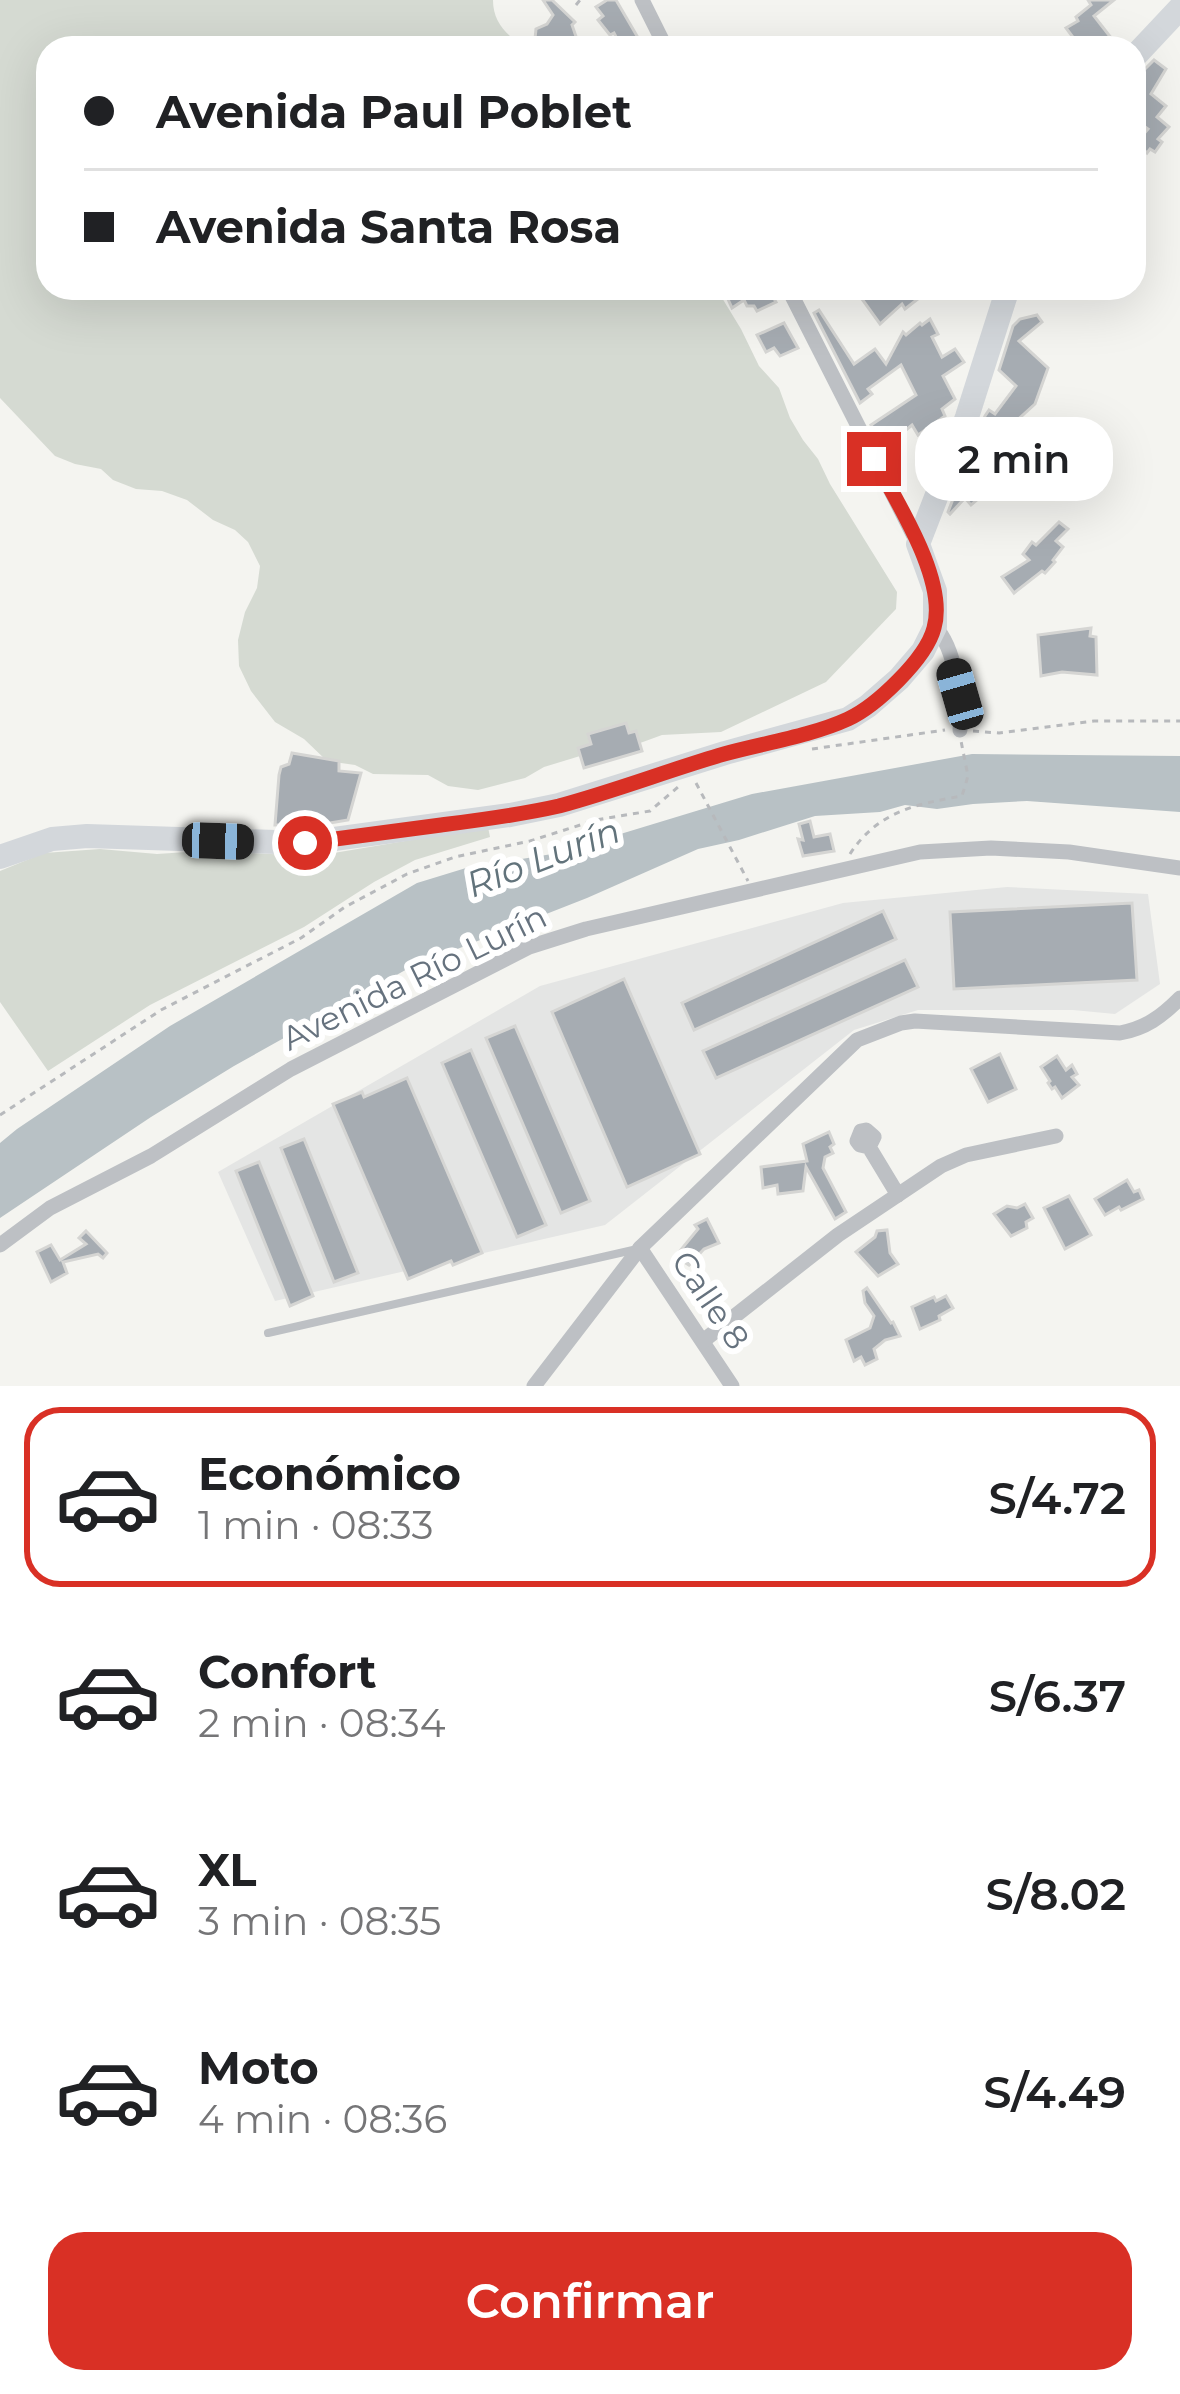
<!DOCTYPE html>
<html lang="es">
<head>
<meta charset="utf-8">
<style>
  body { margin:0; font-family:Montserrat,sans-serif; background:#f6f6f6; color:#202124; height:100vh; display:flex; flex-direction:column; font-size:45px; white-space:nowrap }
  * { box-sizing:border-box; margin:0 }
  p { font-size:39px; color:#757577 }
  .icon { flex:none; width:66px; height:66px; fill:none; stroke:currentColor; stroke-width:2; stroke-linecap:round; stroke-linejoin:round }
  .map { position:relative; height:1386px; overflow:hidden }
  .drawer { display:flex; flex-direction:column; background:#fff; flex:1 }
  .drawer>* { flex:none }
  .top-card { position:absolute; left:36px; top:36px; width:1110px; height:264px; border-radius:36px; box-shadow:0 12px 48px #0002; display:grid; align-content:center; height:264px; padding:0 48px; background:#fff }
  .end { position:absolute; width:54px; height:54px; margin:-27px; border:15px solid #d93025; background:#fff; box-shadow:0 0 0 6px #fff }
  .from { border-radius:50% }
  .bubble { position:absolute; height:84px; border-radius:36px; background:#fff; box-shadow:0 12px 48px #0002; font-size:39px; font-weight:600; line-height:84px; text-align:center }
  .car { position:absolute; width:36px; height:72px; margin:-36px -18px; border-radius:15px; box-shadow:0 0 9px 3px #0007; background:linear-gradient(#222 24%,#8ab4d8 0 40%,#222 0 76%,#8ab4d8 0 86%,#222 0) }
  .top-card b { display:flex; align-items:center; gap:42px; height:114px; font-size:45px }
  .top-card b+b { border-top:3px solid #e0e0e0 }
  .top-card i { width:30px; height:30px; background:#202124 }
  ul { padding:21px 0 0; list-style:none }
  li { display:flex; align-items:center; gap:36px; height:180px; margin:0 24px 18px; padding:0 24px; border:6px solid transparent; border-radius:36px }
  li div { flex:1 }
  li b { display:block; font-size:45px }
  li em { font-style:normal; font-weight:600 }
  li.active { border-color:#d93025 }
  li>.icon { width:108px; height:108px; stroke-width:1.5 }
  .action { display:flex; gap:24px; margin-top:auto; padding:24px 48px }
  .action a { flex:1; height:138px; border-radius:36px; background:#d93025; color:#fff; font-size:48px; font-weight:600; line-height:138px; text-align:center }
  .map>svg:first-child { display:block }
</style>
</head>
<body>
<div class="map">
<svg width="1180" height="1386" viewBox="0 0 1180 1386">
  <rect width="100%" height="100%" fill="#f4f4f0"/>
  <path fill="#e4e5e4" d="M1007 887 1148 894 1160 984 1115 1014 1073 1010H918L854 1030 605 1225 275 1301 218 1172 540 986 843 903Z"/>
  <g fill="#d5dad2">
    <path d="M0 0H493C493 23 507 35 525 48H48V288H716L741 329 759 366 779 388 790 418 803 440 818 459 830 484 897 592 896 609 826 682 721 732 662 735 621 750 603 749 544 767 525 778 478 790 448 786 428 775 373 774 355 765 327 761 304 739 275 722 251 691 239 666 238 640 245 612 257 588 260 566 248 542 235 530 213 520 187 500 162 491 136 489 113 480 101 469 75 464 55 456 0 398Z"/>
    <path d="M488 827 490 837 415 860 374 882 304 927 150 1005 48 1071 0 1002V871L44 853 100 849 157 854 202 851 316 856Z"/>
  </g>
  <path fill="#b8c1c5" d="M972 754 1180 756V812L1027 801 973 804 937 809 905 805 880 812 815 816 739 840 698 849 587 898 409 968 234 1066 151 1117 0 1218V1143L17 1129 170 1026 417 883 466 868 558 853 752 794Z"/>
  <g fill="#a6acb2" stroke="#d5d5d3" stroke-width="3">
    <path d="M543 0H552L575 22 572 25 580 48H573L563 38 550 48H534L536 29 547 24 553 15Z"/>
    <path d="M607 0H616L644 48H622L614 33 610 35 598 20 603 16 596 7Z"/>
    <path d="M1088 0H1114L1094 16 1119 48H1081L1066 28 1078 21 1076 17 1091 5Z"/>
    <path d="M1154 60 1166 69 1151 94 1166 106 1157 117 1169 127 1158 139 1162 142 1155 152 1150 149 1147 153 1144 150 1134 161V145L1148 129 1134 119V73L1145 69Z"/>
    <path d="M723 288H768L776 302 757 311 754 306H747L744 300 732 308Z"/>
    <path d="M854 288H872L876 294 881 290 884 295 894 288H932L905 309 902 304 880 324Z"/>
    <path d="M819 310 854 364 875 349 886 364 903 332 906 335 920 323 922 325 930 319 938 334 932 337 942 357 955 349 964 362 943 376 955 399 942 409 945 416 918 435 912 425 885 447 871 425 916 395 901 365 868 389 872 394 860 403 814 313Z"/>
    <path d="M1037 315 1042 322 1019 341 1048 368 1035 404 1013 424 1033 438 1017 457 1009 451 1000 464 990 456 976 475 991 488 971 505 965 498 950 514 948 512 985 416 989 410 995 414 1016 386 999 370 1013 326 1020 319Z"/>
    <path d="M784 323 798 348 780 356 774 348 766 352 757 335Z"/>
    <path d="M1059 522 1068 529 1056 541 1063 547 1053 560 1055 562 1045 573 1042 571 1014 593 1002 577 1029 560 1023 554 1032 542 1036 545Z"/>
    <path d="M1091 628 1090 636 1096 637 1097 675 1062 672 1041 676 1038 635Z"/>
    <path d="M626 723 629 733 636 731 642 751 584 768 578 748 591 744 588 734Z"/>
    <path d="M292 753 339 761V771L361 773 348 820 318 825H275L279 775 281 767 289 764Z"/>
    <path d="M810 821 814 837 830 834 834 851 803 856 798 839 803 840 799 824Z"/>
    <path d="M1132 903 1137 980 954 989 950 912Z"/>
    <path d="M883 911 896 939 694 1030 682 1003Z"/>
    <path d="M905 960 918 987 716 1078 703 1051Z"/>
    <path d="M624 979 700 1154 627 1187 552 1012Z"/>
    <path d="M515 1026 590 1201 561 1213 486 1038Z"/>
    <path d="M471 1050 546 1225 517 1237 442 1063Z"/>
    <path d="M1000 1054 1016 1089 988 1102 971 1069Z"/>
    <path d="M1057 1056 1066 1070 1072 1065 1077 1074 1072 1077 1079 1085 1062 1098 1055 1087 1052 1089 1048 1083 1050 1081 1041 1067Z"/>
    <path d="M407 1078 482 1253 453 1265 451 1261 408 1279 333 1104 362 1092 364 1097Z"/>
    <path d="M829 1132 834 1144 830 1147 833 1153 825 1157 823 1168 846 1212 835 1219 806 1167 803 1191 778 1194 777 1185 763 1188 761 1167 807 1161 803 1144Z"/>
    <path d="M304 1139 358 1273 334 1282 281 1148Z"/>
    <path d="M259 1162 313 1296 290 1306 236 1171Z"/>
    <path d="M1127 1180 1134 1192 1139 1190 1143 1199 1121 1210 1119 1207 1105 1215 1095 1199Z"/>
    <path d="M1069 1196 1091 1235 1065 1249 1044 1208Z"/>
    <path d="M1025 1204 1033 1218 1026 1222 1027 1228 1011 1236 994 1214 1007 1206 1017 1208Z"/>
    <path d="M707 1219 719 1243 704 1249 689 1265 681 1260 679 1252 698 1229 695 1225Z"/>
    <path d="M887 1230 890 1253 898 1264 878 1276 856 1252 875 1237 877 1231Z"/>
    <path d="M86 1231 107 1253 103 1258 98 1254 63 1262 67 1273 51 1282 37 1252 51 1245 60 1260 86 1244 79 1238Z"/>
    <path d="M867 1288 891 1323 893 1322 900 1336 885 1340 874 1349 877 1359 865 1365 861 1357 854 1361 846 1340 870 1328 874 1316 865 1303 863 1291Z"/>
    <path d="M946 1296 953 1308 939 1316 940 1320 920 1329 912 1307 934 1297 936 1301Z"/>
  </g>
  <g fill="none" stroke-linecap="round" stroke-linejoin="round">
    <g stroke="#b7b9bc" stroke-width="3" stroke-dasharray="6 6" stroke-linecap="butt">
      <path d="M576 5 580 0"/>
      <path d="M973 731 999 733 1094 721H1180"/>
      <path d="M812 749 945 730"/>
      <path d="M696 783 748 881"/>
      <path d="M850 854C877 812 916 804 962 796L968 776 961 741"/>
      <path d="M0 1115 161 1010 301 938 345 907 407 874 455 857 530 841 596 820 650 811 678 787"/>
    </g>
    <path stroke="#bdc0c4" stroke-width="8" d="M268 1333 633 1250"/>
    <g stroke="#bdc0c4" stroke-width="15">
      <path d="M642 0 666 48"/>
      <path d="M788 288 918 544"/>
      <path d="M935 627C955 647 963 703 960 730"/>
      <path d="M869 1147 874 1137 866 1130 861 1131 857 1141 860 1145 869 1147 898 1195"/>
      <path d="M0 1245 50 1208 151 1156 291 1069 529 947 586 929 920 852 991 848 1069 852 1180 868"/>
      <path d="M640 1248 732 1386"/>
      <path d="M703 1341 838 1235 941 1166 966 1155 1056 1136"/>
      <path d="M534 1386 640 1248 857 1040 901 1023 915 1021 1120 1033C1146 1028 1161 1017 1180 998"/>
    </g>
    <g stroke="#d3d7db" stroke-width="24">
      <path d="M1134 57 1180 8"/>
      <path d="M0 857 52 839 87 836 305 843 510 815 559 805 725 753 848 719 868 706 899 679 923 651 935 627V591L918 544 967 417 1008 288"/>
    </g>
  </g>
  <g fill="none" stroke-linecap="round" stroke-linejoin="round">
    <path stroke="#d93025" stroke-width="15" d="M305 843C351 837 396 831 441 825 480 820 520 815 559 806 615 791 669 770 724 754 764 743 811 736 848 719 876 706 926 659 934 628 948 580 896 501 874 459"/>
  </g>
  <g text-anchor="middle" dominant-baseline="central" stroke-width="12" stroke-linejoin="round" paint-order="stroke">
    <g font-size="33" fill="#66727e" stroke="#fff">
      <text transform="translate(414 977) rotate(-26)">Avenida Río Lurín</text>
      <text transform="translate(711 1300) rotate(56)">Calle 8</text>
    </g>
    <g font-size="36" font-style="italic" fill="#62737b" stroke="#fff">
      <text transform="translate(543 857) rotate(-21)">Río Lurín</text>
    </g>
  </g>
</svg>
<i class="end from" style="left:305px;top:843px"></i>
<i class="end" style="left:874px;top:459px"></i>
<div class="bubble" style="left:915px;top:417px;width:198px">2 min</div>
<i class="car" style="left:960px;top:694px;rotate:344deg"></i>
<i class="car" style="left:218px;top:841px;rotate:92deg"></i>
<div class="top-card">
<b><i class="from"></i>Avenida Paul Poblet</b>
<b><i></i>Avenida Santa Rosa</b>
</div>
</div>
<section class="drawer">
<ul>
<li class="active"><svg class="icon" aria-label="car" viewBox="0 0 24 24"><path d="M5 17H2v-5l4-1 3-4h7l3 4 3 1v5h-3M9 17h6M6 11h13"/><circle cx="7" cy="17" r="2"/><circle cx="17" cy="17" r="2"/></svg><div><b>Económico</b><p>1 min · 08:33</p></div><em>S/4.72</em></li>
<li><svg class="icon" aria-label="car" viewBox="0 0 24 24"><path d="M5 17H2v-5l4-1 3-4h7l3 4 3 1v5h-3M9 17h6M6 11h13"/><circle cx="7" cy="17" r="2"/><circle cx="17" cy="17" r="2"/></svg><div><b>Confort</b><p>2 min · 08:34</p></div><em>S/6.37</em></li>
<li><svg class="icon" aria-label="car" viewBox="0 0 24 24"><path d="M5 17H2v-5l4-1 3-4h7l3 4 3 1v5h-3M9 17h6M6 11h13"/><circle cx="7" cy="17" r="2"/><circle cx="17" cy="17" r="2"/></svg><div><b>XL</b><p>3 min · 08:35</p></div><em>S/8.02</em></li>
<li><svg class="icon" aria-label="car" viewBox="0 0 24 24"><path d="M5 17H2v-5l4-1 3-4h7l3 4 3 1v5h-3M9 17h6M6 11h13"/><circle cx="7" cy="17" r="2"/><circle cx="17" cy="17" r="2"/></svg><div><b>Moto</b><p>4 min · 08:36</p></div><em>S/4.49</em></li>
</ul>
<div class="action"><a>Confirmar</a></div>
</section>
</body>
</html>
